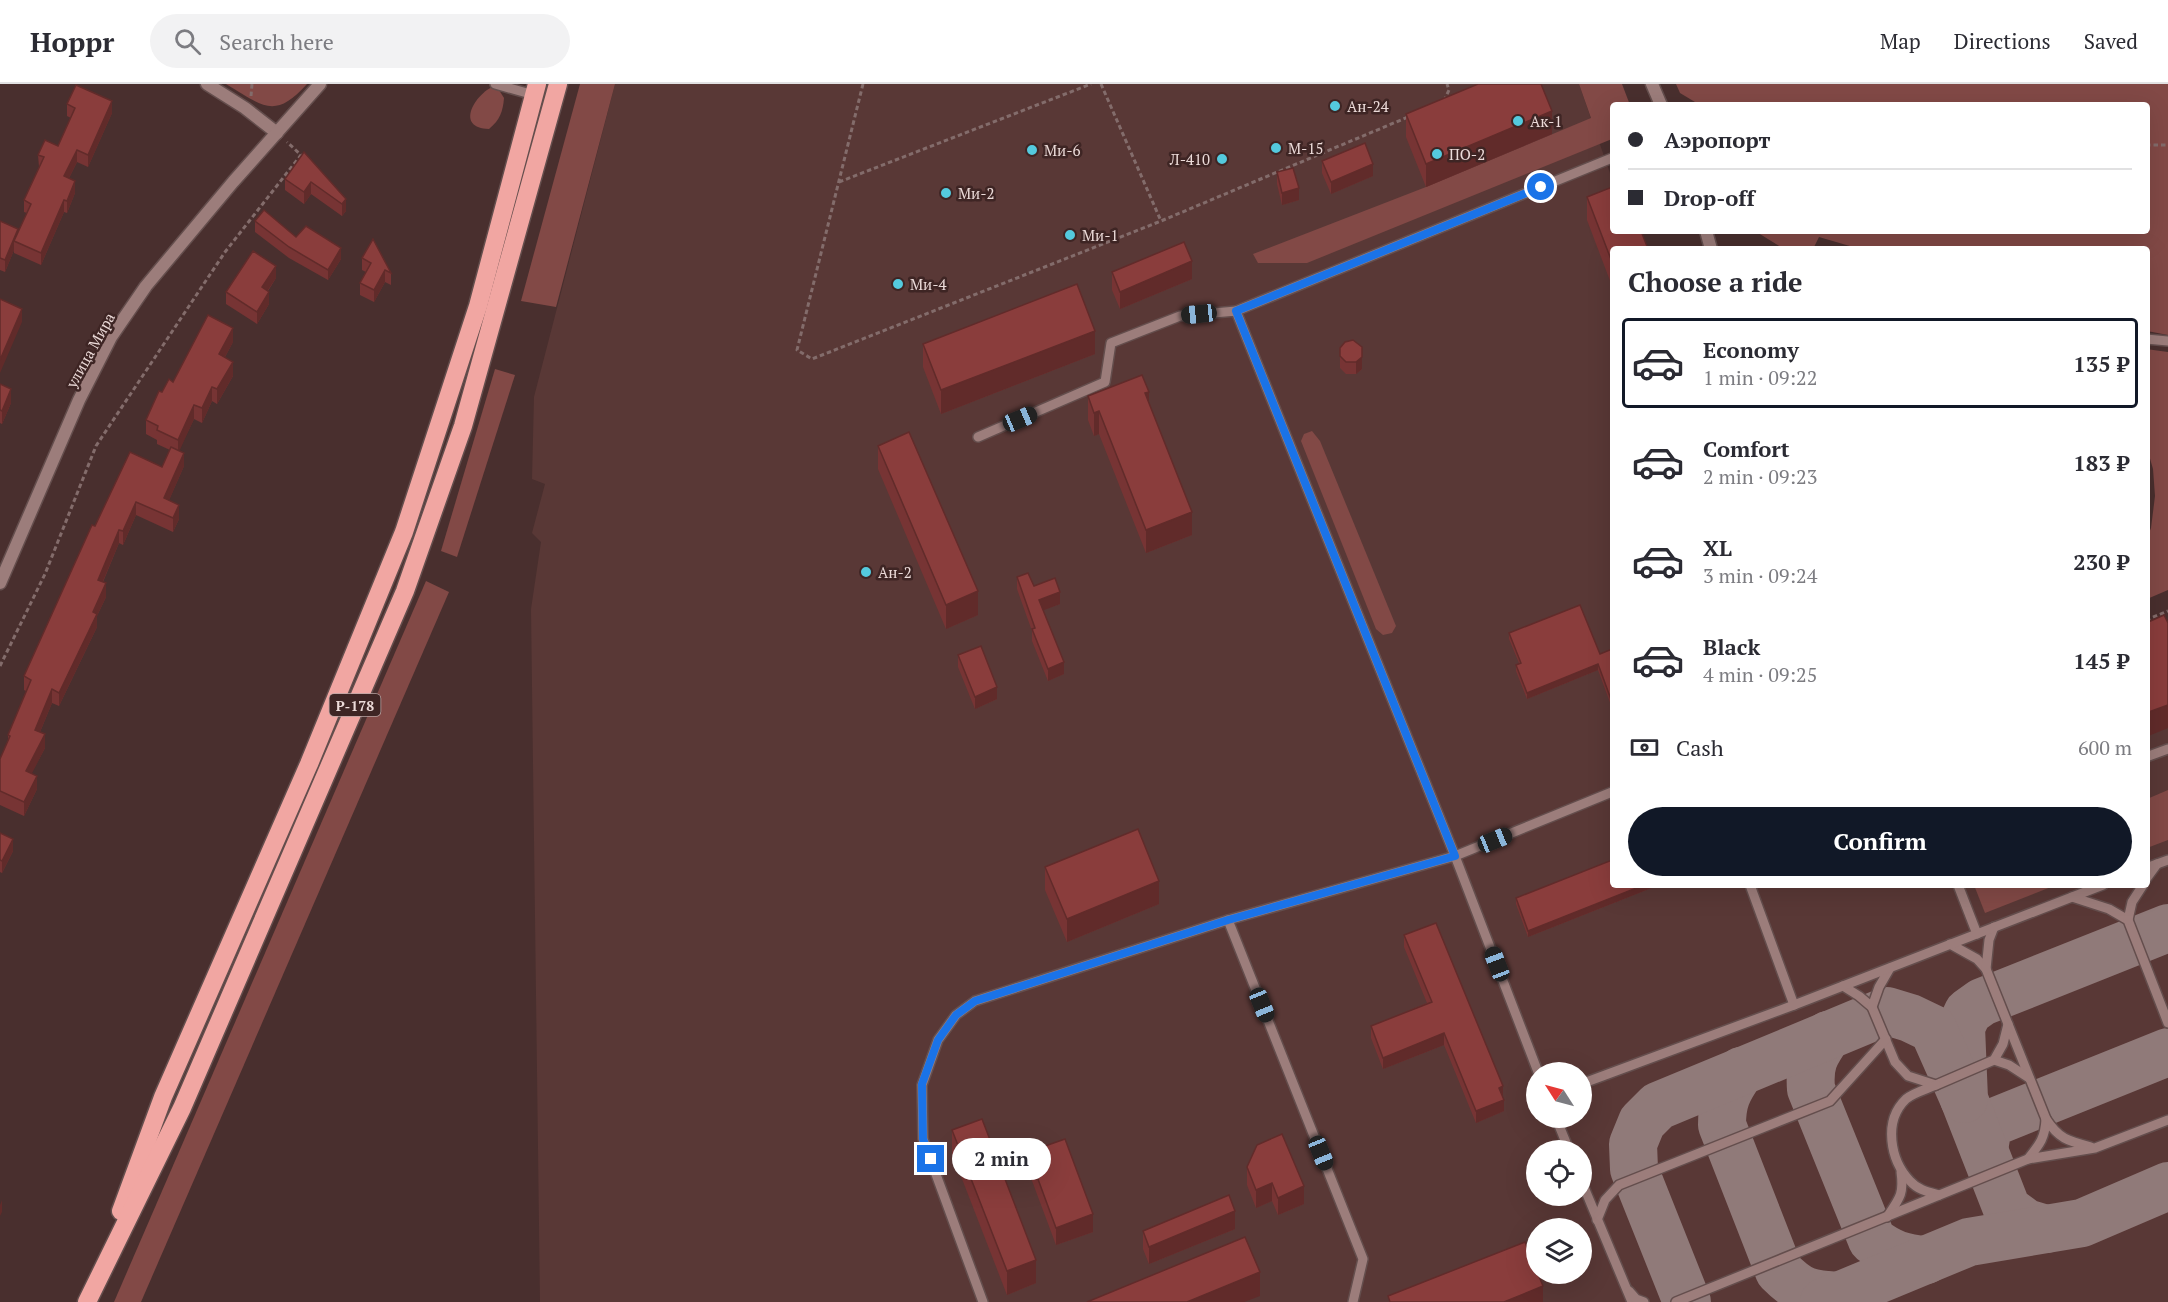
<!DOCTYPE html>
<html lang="en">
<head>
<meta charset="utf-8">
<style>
  body { margin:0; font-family:"PT Serif",serif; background:#f2f2f3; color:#2b2b33; height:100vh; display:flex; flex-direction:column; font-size:22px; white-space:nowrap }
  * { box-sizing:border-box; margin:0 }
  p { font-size:20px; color:#7c7c81 }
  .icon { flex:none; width:33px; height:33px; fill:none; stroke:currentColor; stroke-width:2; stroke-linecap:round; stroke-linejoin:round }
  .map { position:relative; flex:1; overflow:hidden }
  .drawer { position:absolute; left:1610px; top:162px; width:540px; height:642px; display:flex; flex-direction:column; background:#fff; border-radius:6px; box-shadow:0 6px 24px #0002 }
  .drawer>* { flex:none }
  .top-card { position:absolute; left:1610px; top:18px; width:540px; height:132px; border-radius:6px; box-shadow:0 6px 24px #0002; display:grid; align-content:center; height:132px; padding:0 18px; background:#fff }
  .needle { width:39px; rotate:306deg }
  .controls { position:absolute; left:1526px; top:978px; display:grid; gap:12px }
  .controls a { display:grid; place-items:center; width:66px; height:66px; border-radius:50%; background:#fff; box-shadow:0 6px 24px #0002; font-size:30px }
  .end { position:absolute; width:27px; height:27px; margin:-14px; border:8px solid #1a73e8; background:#fff; box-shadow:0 0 0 3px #fff }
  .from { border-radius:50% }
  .bubble { position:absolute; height:42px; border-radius:21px; background:#fff; box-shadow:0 6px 24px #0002; font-size:20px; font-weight:700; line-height:42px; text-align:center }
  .car { position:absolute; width:18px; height:36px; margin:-18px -9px; border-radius:8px; box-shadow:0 0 4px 2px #0007; background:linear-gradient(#222 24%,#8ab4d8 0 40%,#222 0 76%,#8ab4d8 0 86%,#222 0) }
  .top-card b { display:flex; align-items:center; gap:21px; height:57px; font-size:22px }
  .top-card b+b { border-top:2px solid #e1e1e2 }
  .top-card i { width:15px; height:15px; background:#2b2b33 }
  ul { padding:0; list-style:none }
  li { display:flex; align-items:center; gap:18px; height:90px; margin:0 12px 9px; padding:0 6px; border:3px solid transparent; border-radius:6px }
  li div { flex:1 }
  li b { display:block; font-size:22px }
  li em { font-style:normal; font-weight:700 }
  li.active { border-color:#111827 }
  li>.icon { width:54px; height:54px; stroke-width:1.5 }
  h2 { padding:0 18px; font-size:27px; line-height:72px }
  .pay { display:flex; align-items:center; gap:15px; height:66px; padding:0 18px; font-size:22px }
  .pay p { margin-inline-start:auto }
  .cta { display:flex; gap:12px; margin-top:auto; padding:12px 18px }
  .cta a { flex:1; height:69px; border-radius:36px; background:#111827; color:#fff; font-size:24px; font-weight:700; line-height:69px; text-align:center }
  header { display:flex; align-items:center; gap:36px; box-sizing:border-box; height:84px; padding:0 30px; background:#fff; border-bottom:2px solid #e1e1e2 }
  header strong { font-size:28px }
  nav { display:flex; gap:33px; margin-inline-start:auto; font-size:21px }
  .search { width:420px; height:54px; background:#f2f2f3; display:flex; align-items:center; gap:15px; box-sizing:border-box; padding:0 21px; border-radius:33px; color:#7c7c81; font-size:22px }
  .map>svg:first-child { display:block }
</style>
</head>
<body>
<header>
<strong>Hoppr</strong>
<div class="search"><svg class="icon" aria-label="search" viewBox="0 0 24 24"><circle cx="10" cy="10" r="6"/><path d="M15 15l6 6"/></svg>Search here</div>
<nav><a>Map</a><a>Directions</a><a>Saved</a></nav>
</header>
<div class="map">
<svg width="2168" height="1218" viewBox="0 0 2168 1218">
  <rect width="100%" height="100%" fill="#492f2e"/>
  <path fill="#593836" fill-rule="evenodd" d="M615 0H1579L1612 95V801H2146L2147 562 2168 563V1218H540L531 525 541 458 532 449 545 400 532 395 534 313ZM1536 988H1581V1034H1536ZM1536 1066H1581V1112H1536ZM1536 1144H1581V1190H1536Z"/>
  <g fill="#824946">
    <path d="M226 0H307C274 37 262 21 226 0Z"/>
    <path d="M580 0H615L556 223 521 217Z"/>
    <path d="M1579 0H1622L1630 21H1612V55L1307 179H1258L1253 170 1426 103 1591 34Z"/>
    <path d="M1676 0H2168V251L2147 247 2146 165H1860L1819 153 1813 165H1784L1755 147H2146V21H1700L1680 9Z"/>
    <path d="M492 3 499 6 504 14C503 27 500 36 489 45 455 44 474 12 492 3Z"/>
    <path d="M2146 265 2168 268V506L2147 515V454L2151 444 2155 412 2153 385 2147 364Z"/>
    <path d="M495 285 515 291 457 473 441 467Z"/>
    <path d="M1312 347 1320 357 1396 542 1392 549 1383 551 1376 545 1301 357 1304 350Z"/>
    <path d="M426 497 449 508 141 1218H114Z"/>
    <path d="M2168 706V756L2147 764V715Z"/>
    <path d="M1974 801H2056L1985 829Z"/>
  </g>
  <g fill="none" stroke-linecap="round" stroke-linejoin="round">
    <g stroke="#907a79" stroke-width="48">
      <path d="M1828 951C1814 971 1809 980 1811 1005L1872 1156C1890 1170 1903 1174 1926 1176"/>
      <path d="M1741 987C1727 1007 1722 1017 1722 1041L1779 1187C1801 1209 1809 1210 1839 1212"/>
      <path d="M1984 1065 1987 1048 1994 1038 2168 968"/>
      <path d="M2046 1145 2026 1139 2007 1125 1964 1015 1961 943 1968 928 1982 918 2168 844"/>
      <path d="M1687 1218 1634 1085 1633 1060 1642 1038 1658 1022 1887 927 1910 934 1933 945 1964 1015"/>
      <path d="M1824 1218 1969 1158 2082 1139 2168 1102"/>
    </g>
    <g stroke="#644e4d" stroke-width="12">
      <g id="lane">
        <path d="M495 0 534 11"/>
        <path d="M1236 227 1612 74"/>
        <path d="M2146 255 2168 257"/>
        <path d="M978 353 1105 298 1111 259 1180 232 1236 227 1455 772 1612 708"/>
        <path d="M2146 673 2168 665"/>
        <path d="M2146 784 2168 776"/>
        <path d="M2146 795 2157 780"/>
        <path d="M1750 801 1794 921"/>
        <path d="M1958 801 1977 850"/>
        <path d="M2072 813 2109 825 2128 836 2168 939"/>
        <path d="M1228 836 1363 1175 1353 1218"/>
        <path d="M2128 836 2132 818 2143 801"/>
        <path d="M1950 860 1977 875 1986 885 2046 1035C2059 1055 2068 1057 2091 1063"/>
        <path d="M1986 885 1989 856 1994 843"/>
        <path d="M1843 902 1859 912 1872 923 1895 978 1908 992 1936 1001 1994 976 2003 960 2008 940"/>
        <path d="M1872 923 1879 903 1890 884"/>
        <path d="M1994 976 2009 981 2029 994"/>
        <path d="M1581 1000 1794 921 2103 801"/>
        <path d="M1936 1001C1927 1005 1913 1009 1906 1015 1883 1037 1890 1076 1910 1097 1918 1106 1928 1108 1939 1111"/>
        <path d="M1556 1034 1569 1066"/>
        <path d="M2028 1075C2040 1060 2045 1054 2046 1035"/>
        <path d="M1581 1096 1632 1218"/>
        <path d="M1887 1133C1900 1114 1904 1110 1901 1088"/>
        <path d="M1597 1136 1605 1116 1619 1101 1830 1017 1886 955"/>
        <path d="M1629 1207 1636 1215 1644 1218"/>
        <path d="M983 1218 923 1055 922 1001 938 956 956 931 975 917 1228 836 1455 772 1538 988"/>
        <path d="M1676 1218 2028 1075 2095 1064 2168 1036"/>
      </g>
    </g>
    <g stroke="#644e4d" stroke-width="15">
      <g id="street">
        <path d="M207 0 245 24 277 49"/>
        <path d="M1652 0 1661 21"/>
        <path d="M1706 147 1711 165"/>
        <path d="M0 499 79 316 111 253 146 202 233 98 320 0"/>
      </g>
    </g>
    <g stroke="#644e4d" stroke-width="21">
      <g id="highway">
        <path d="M121 1127 163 1013 309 680 404 448 478 222 537 0"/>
        <path d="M87 1218 182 1024 405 507 463 342 558 0"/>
      </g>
    </g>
    <g stroke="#836c6b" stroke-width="3" stroke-dasharray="4.5 3" stroke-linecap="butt">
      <path d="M863 0 797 266 812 275 1161 137 1408 33"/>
      <path d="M1101 0 1161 137"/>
      <path d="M251 12 252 0"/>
      <path d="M1444 17 1449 6 1447 0"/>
      <path d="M2146 61H2168"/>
      <path d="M839 98 1091 0"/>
      <path d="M2146 536 2168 527"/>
      <path d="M0 582 45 490 96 362 225 168 301 71 287 58"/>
    </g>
    <use href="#lane" stroke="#9c7d7b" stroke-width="9"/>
    <use href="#street" stroke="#9c7d7b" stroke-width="12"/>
    <use href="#highway" stroke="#f1a6a2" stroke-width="18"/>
  </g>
  <g fill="#773434">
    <path d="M67 20 112 29 88 83 77 78 69 94 75 109 67 129 64 128 41 181 14 169V166L5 188 0 186V137L18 149 27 129 24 128V116L39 83 38 71 58 62 71 34 67 32Z"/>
    <path d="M1406 30 1552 50 1426 103 1406 53Z"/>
    <path d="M304 68 346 115V127L342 132 311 110 304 120 285 106V95Z"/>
    <path d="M1322 77 1373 92 1331 110 1322 89Z"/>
    <path d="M1277 88 1299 116 1282 121 1277 100Z"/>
    <path d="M1587 113 1612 165V202L1587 136Z"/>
    <path d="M255 137 341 175 328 196 289 174 255 148Z"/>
    <path d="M362 174 391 189V201L385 198 374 218 360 211V199L366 188 362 186Z"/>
    <path d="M1112 188 1192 195 1120 225 1112 206Z"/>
    <path d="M276 194 268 207 269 220 257 240 226 220V208Z"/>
    <path d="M233 258 225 273 233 292 217 320 212 317 202 339 194 335 179 366 184 382 169 416 179 435 173 448 136 431 123 461 119 459 103 498 106 513 97 532V543L59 622 52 619 40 648 45 664 31 690 37 705 24 732 0 721V675L8 657V651L26 607 24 606V592L95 442 162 383 170 366 157 360V356L146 350V336L162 308 173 298Z"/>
    <path d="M923 260 1095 270 941 330 923 283Z"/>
    <path d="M1362 263V285L1356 290H1346L1340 284V264Z"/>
    <path d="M0 300 11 319 2 340 0 339Z"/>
    <path d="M1088 312 1149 319 1192 451 1146 469 1099 350 1094 352 1088 336Z"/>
    <path d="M878 362 978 531 946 545 878 385Z"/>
    <path d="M1017 493 1034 502 1060 520 1043 526 1064 590 1048 597 1032 557V547L1017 505Z"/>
    <path d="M1509 549 1600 570 1612 565V624L1598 586 1527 615 1516 587V581L1519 579 1509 555Z"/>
    <path d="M958 571 997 615 975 625 958 583Z"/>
    <path d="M0 749 13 767 2 789 0 788Z"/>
    <path d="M1045 783 1159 820 1067 858 1045 806Z"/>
    <path d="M1612 801H1659L1528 853 1516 820V814Z"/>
    <path d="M1404 851 1503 1013 1504 1027 1476 1039 1444 961 1383 985 1371 954V942L1427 919 1404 863Z"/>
    <path d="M952 1046 1036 1199 1007 1211 952 1069Z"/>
    <path d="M1028 1068 1093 1148 1056 1161 1028 1086Z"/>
    <path d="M1247 1083 1304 1120 1278 1131 1272 1117 1256 1124 1247 1101Z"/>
    <path d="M1235 1145 1149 1180 1143 1165V1147Z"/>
  </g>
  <g fill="#612b2a">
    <path d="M112 17V29L88 83V71Z"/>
    <path d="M1552 27V50L1426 103V80Z"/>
    <path d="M77 66V78L64 104V92Z"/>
    <path d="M1373 80V92L1331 110V98Z"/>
    <path d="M75 97V109L67 129V117Z"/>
    <path d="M311 98V110L304 120V108Z"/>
    <path d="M1299 104V116L1282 121V109Z"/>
    <path d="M346 115V127L342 132V120Z"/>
    <path d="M64 116V128L41 181V169Z"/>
    <path d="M18 145V157H14V166L5 188V176Z"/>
    <path d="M341 164V175L328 196V186Z"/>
    <path d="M1192 177V195L1120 225V208Z"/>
    <path d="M276 182V194L262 215V203Z"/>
    <path d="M385 186V198L374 218V206Z"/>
    <path d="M269 208V220L257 240V228Z"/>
    <path d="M22 225V238L0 289V276Z"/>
    <path d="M233 244V258L219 284V270Z"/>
    <path d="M1095 247V270L941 330V306Z"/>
    <path d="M1362 273V285L1356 290V278Z"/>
    <path d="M233 278V292L217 320V305Z"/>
    <path d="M212 303V317L202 339V324Z"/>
    <path d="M11 305V319L2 340V327Z"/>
    <path d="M1149 308V331L1145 309Z"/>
    <path d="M194 321V335L178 370V356Z"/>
    <path d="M1099 327V350L1094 352V329Z"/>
    <path d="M184 369V382L164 428V414Z"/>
    <path d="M136 418V431L123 461V447Z"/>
    <path d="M179 421V435L173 448V434Z"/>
    <path d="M1192 428V451L1146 469V446Z"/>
    <path d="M119 446V459L98 509V496Z"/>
    <path d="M106 499V513L97 532V543L59 622V609Z"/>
    <path d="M978 507V531L946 545V521Z"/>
    <path d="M1060 508V520L1039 528V516Z"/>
    <path d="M1064 578V590L1048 597V585Z"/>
    <path d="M1598 580V586L1527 615V609Z"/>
    <path d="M997 603V615L975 625V613Z"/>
    <path d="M52 605V619L35 660V646Z"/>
    <path d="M2168 621V644L2146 653V629Z"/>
    <path d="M45 650V664L26 701V687Z"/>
    <path d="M37 692V705L24 732V718Z"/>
    <path d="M13 755V767L2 789V777Z"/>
    <path d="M1159 797V820L1067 858V835Z"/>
    <path d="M1644 801H1659L1528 853V847Z"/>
    <path d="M1444 949V961L1383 985V974Z"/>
    <path d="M1503 1002V1014L1499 1004Z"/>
    <path d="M1504 1016V1027L1476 1039V1027Z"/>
    <path d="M1272 1099V1117L1256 1124V1106Z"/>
    <path d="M1304 1102V1120L1278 1131V1114Z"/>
    <path d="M2 1116V1128L0 1132V1121Z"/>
    <path d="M1235 1127V1145L1149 1180V1163Z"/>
    <path d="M1093 1130V1148L1056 1161V1144Z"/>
    <path d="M1036 1176V1199L1007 1211V1187Z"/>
    <path d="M1260 1188V1212L1244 1218H1187Z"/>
    <path d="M1543 1202V1218H1504Z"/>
  </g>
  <g fill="#8a3d3c" stroke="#612b2a" stroke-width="1.5">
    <path d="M1478 0H1541L1552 27 1426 80 1406 30Z"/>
    <path d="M76 1 112 17 88 71 77 66 64 92 75 97 67 117 64 116 41 169 14 157 31 120 24 116 44 73 38 71 45 56 58 62 75 24 67 20Z"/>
    <path d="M1365 59 1373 80 1331 98 1322 77Z"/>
    <path d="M304 68 346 115 342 120 311 98 304 108 285 95Z"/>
    <path d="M1293 84 1299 104 1282 109 1277 88Z"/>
    <path d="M1612 103V147H1641L1648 165H1612V178L1587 113Z"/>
    <path d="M264 126 296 153 306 142 341 164 328 186 289 163 255 137Z"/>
    <path d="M0 137 18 145 5 176 0 174Z"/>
    <path d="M373 155 391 189 385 186 374 206 360 199 371 179 362 174Z"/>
    <path d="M1184 158 1192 177 1120 208 1112 188Z"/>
    <path d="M253 167 276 182 262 203 269 208 257 228 226 208Z"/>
    <path d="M1077 200 1095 247 941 306 923 260Z"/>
    <path d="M0 215 22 225 0 276Z"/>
    <path d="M208 231 233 244 219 270 233 278 217 305 212 303 202 324 194 321 178 356 157 346 158 342 146 336 159 307 162 308 169 295 173 298Z"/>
    <path d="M1353 256 1362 263V273L1356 278H1346L1340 272V264L1345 258Z"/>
    <path d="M1142 291 1149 308 1145 309 1192 428 1146 446 1099 327 1094 329 1088 312Z"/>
    <path d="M0 300 11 305 2 327 0 326Z"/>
    <path d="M909 348 978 507 946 521 878 362Z"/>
    <path d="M171 363 184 369 164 414 179 421 173 434 136 418 123 447 119 446 98 496 106 499 93 528 97 530 59 609 52 605 35 646 45 650 26 687 37 692 24 718 0 707V675L10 652 8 651 31 596 24 592 92 441 95 442 130 368 162 383Z"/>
    <path d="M1028 489 1034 502 1055 494 1060 508 1039 516 1064 578 1048 585 1032 545 1035 544 1017 493Z"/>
    <path d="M1580 521 1600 570 1612 565V618L1598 580 1527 609 1516 581 1521 579 1509 549Z"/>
    <path d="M2164 531 2168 539V621L2146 629V539Z"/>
    <path d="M981 562 997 603 975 613 958 571Z"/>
    <path d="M1138 745 1159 797 1067 835 1045 783Z"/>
    <path d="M0 749 13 755 2 777 0 776Z"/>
    <path d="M1612 776V801H1644L1528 847 1516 814Z"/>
    <path d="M1436 839 1503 1002 1499 1004 1504 1016 1476 1027 1444 949 1383 974 1371 942 1432 918 1404 851Z"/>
    <path d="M982 1035 1036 1176 1007 1187 952 1046Z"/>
    <path d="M1282 1050 1304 1102 1278 1114 1272 1099 1256 1106 1247 1083 1257 1061Z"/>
    <path d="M1065 1055 1093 1130 1056 1144 1028 1068Z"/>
    <path d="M1229 1111 1235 1127 1149 1163 1143 1147Z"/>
    <path d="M1245 1153 1260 1188 1187 1218H1087Z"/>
    <path d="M1525 1158 1536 1185V1190H1538L1543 1202 1504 1218H1390L1388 1212Z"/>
  </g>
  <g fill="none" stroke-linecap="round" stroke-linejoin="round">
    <path stroke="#1a73e8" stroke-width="8" d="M931 1075 923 1055 922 1000 938 956 956 931 975 917 1228 836 1455 772 1236 227 1541 103"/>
  </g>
  <g fill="#54cade" stroke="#3e2524" stroke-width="2">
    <circle cx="1335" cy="22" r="6"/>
    <circle cx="1518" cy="37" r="6"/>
    <circle cx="1276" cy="64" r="6"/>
    <circle cx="1032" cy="66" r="6"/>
    <circle cx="1437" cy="70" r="6"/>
    <circle cx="1222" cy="75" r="6"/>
    <circle cx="946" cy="109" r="6"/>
    <circle cx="1070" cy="151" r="6"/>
    <circle cx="898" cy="200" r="6"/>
    <circle cx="866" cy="488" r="6"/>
  </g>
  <g text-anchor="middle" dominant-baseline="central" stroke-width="5" stroke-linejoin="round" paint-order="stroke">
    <rect fill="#3e2524" stroke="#b8a4a3" stroke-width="1.5" x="329.5" y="610" width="51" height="22" rx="4.5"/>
    <g font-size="14" font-weight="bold" fill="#ecdbd9">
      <text x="355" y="621">Р-178</text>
    </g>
    <g font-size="15" fill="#ecdbd9" stroke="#3e2524" text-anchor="start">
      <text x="1347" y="22">Ан-24</text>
      <text x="1530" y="37">Ак-1</text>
      <text x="1288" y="64">М-15</text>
      <text x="1044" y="66">Ми-6</text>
      <text x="1449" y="70">ПО-2</text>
      <text x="1210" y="75" text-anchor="end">Л-410</text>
      <text x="958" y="109">Ми-2</text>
      <text x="1082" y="151">Ми-1</text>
      <text x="910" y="200">Ми-4</text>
      <text x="878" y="488">Ан-2</text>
    </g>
    <g font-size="15" fill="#ecdbd9" stroke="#3e2524">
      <text transform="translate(90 266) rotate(-61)">улица Мира</text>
    </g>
  </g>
</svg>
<div class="controls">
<a><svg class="needle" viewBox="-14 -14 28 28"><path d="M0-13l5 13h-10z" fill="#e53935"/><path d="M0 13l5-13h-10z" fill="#7c7c81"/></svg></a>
<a><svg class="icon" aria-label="locate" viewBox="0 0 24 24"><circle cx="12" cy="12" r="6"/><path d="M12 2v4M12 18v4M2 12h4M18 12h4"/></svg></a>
<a><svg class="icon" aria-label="layers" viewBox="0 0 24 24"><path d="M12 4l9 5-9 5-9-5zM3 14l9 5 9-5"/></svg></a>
</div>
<i class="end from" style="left:1541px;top:103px"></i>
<i class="end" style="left:931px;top:1075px"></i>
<div class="bubble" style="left:952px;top:1054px;width:99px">2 min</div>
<i class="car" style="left:1199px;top:230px;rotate:264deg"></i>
<i class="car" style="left:1020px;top:335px;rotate:67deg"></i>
<i class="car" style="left:1495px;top:756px;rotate:68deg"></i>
<i class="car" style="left:1497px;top:880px;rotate:339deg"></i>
<i class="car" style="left:1262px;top:921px;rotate:158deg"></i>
<i class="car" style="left:1321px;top:1069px;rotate:158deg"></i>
<div class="top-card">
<b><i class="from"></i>Аэропорт</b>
<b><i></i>Drop-off</b>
</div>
<section class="drawer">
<h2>Choose a ride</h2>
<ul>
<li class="active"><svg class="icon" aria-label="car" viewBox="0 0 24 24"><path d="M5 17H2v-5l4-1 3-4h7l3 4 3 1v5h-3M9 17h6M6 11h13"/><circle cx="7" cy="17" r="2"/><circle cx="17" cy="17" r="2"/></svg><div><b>Economy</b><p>1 min · 09:22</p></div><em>135 ₽</em></li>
<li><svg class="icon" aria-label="car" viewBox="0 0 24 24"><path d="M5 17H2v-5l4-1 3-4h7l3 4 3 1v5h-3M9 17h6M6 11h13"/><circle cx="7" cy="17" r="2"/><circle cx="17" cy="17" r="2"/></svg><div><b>Comfort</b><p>2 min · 09:23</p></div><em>183 ₽</em></li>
<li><svg class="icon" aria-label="car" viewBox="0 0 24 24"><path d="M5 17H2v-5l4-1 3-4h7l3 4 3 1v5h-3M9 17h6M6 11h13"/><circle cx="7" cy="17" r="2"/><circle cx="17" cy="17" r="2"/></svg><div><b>XL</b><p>3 min · 09:24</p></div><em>230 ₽</em></li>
<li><svg class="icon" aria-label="car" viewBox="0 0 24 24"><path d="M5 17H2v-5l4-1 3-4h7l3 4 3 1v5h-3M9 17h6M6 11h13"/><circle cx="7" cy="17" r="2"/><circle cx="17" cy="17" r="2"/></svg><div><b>Black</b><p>4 min · 09:25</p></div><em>145 ₽</em></li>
</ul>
<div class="pay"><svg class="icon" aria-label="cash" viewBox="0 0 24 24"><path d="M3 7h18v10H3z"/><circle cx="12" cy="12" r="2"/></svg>Cash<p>600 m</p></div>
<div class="cta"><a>Confirm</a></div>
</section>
</div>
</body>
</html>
